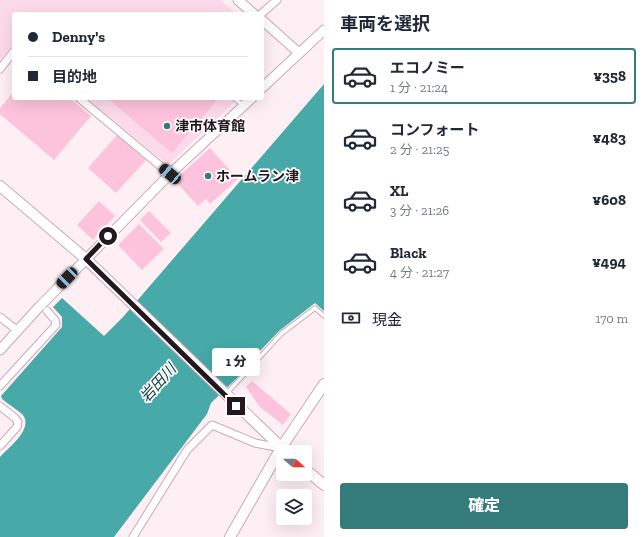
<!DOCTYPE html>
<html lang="ja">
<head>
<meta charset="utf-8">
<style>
  body { margin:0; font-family:"Zilla Slab","Noto Sans JP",serif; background:#f6f6f7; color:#1f2937; height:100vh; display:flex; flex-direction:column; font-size:15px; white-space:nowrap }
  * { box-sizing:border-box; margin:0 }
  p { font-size:13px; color:#747a83 }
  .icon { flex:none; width:22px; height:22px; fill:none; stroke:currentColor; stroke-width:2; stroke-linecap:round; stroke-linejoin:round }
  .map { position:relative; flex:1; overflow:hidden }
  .details { display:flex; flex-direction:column; background:#fff; width:320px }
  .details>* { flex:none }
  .top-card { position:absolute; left:12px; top:12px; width:252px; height:88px; border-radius:4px; box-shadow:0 4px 16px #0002; display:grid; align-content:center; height:88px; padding:0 16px; background:#fff }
  .needle { width:26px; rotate:110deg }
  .controls { position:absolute; left:276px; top:445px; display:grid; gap:8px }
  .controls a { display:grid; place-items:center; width:36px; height:36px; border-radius:4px; background:#fff; box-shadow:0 4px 16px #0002; font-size:20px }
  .end { position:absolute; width:18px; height:18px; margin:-9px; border:5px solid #24181e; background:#fff; box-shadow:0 0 0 2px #fff }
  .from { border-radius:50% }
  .bubble { position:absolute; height:28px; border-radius:4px; background:#fff; box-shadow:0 4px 16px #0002; font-size:13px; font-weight:800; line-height:28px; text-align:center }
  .car { position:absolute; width:12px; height:24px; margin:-12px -6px; border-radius:5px; box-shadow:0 0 3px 1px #0007; background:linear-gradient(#222 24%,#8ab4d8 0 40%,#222 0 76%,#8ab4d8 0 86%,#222 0) }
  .top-card b { display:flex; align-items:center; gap:14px; height:38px; font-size:15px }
  .top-card b+b { border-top:1px solid #e0e1e3 }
  .top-card i { width:10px; height:10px; background:#1f2937 }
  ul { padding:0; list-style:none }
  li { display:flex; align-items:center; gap:12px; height:56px; margin:0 8px 6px; padding:0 8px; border:2px solid transparent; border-radius:4px }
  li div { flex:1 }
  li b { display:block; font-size:15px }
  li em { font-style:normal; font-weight:800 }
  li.selected { border-color:#337c7b }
  li>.icon { width:36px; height:36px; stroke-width:1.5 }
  h2 { padding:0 16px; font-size:18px; line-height:48px }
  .pay { display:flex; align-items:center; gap:10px; height:44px; padding:0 16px; font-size:15px }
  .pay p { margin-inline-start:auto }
  .cta { display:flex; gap:8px; margin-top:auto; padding:8px 16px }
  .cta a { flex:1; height:46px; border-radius:4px; background:#337c7b; color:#fff; font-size:16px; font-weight:800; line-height:46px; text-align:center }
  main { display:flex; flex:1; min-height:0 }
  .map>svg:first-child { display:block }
</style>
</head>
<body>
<main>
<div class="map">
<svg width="324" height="537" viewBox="0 0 324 537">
  <rect width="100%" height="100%" fill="#feeff5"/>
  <g fill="#fddae9">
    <path d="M0 0H220L237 14H14V43L0 61Z"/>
    <path d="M86 98H239L168 165Z"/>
  </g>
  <path fill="#47aaa8" d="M324 84V311L315 303 279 331 241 371 242 373 211 403 207 414 114 537H0V457C8 448 35 428 22 414 16 409 8 404 2 399L1 396 62 327V317L53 307 62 298 104 336 123 317Z"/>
  <g fill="#fdc3dc">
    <path d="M14 91V98H70L91 116 54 160 0 114V108Z"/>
    <path d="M107 98H214L217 100 172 153Z"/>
    <path d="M117 135 146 160 116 193 88 168Z"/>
    <path d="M210 148 238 179 210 204 206 199 198 206 177 183 183 178 180 175Z"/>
    <path d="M99 201 115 216 93 240 77 225Z"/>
    <path d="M149 211 171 233 161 242 140 220Z"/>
    <path d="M139 224 164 249 142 270 118 245Z"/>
    <path d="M252 381 291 414 283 425 259 406 246 387Z"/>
  </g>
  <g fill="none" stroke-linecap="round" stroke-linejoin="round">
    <g stroke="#caa8b6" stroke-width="5.5">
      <g id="service">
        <path d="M234 98 243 105"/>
        <path d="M227 393 281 334 315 308 324 316"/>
      </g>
    </g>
    <g stroke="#caa8b6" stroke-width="9">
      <g id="minor">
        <path d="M261 14 277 0"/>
        <path d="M0 69 14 51"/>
        <path d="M79 98 170 174"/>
        <path d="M0 317 18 331"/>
        <path d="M0 386 56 325 55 320 47 311"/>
        <path d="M0 406 15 418 18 422 17 427 0 446"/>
        <path d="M133 537 187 450 212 425 255 443 281 448"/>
      </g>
    </g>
    <g stroke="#caa8b6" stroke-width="11">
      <g id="tertiary">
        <path d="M238 0 254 14"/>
        <path d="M262 20 299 53"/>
        <path d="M262 88 324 30"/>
        <path d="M0 350 39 307 170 174 252 98"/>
      </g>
    </g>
    <g stroke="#caa8b6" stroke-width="12">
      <g id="secondary">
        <path d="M0 186 86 259 286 452"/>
        <path d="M305 469 324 485"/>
        <path d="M230 537 281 448 324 384"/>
      </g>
    </g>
    <use href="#service" stroke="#fff" stroke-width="3.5"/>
    <use href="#minor" stroke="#fff" stroke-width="7"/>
    <use href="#tertiary" stroke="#fff" stroke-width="9"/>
    <use href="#secondary" stroke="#fff" stroke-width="10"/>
  </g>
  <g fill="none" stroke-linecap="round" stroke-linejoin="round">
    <path stroke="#24181e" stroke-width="5" d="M108 236 86 259 236 406"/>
  </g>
  <g fill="#337c7b" stroke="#fff" stroke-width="1.5">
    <circle cx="167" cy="126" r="4"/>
    <circle cx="208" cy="176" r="4"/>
  </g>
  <g text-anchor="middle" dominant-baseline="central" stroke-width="3.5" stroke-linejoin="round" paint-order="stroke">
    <g font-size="14" font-weight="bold" fill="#24181e" stroke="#fff" text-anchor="start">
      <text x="175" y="126">津市体育館</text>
      <text x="216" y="176">ホームラン津</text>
    </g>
    <g font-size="15" font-style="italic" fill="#0d3c3b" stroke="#fff">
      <text transform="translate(158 383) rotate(-48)">岩田川</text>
    </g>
  </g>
</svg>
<div class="controls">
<a><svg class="needle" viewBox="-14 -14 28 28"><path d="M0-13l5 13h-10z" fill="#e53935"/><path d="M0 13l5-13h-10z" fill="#747a83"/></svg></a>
<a><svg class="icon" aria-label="layers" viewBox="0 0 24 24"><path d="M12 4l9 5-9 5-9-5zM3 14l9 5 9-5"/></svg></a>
</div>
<i class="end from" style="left:108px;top:236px"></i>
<i class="end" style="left:236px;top:406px"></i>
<div class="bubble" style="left:212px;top:348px;width:48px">1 分</div>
<i class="car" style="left:170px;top:174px;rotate:310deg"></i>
<i class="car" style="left:67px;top:278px;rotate:224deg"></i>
<div class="top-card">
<b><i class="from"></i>Denny's</b>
<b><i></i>目的地</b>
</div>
</div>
<section class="details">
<h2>車両を選択</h2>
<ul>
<li class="selected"><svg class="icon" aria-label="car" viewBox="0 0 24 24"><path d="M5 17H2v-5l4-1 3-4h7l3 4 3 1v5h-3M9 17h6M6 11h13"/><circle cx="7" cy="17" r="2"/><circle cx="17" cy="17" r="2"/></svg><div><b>エコノミー</b><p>1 分 · 21:24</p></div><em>¥358</em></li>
<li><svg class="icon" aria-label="car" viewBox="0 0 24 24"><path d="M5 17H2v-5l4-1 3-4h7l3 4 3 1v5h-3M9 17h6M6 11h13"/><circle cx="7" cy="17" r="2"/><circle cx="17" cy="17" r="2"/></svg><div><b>コンフォート</b><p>2 分 · 21:25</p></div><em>¥483</em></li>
<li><svg class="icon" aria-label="car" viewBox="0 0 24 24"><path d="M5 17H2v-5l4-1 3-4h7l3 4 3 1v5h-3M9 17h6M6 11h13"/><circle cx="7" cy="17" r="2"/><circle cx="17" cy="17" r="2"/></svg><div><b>XL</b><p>3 分 · 21:26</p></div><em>¥608</em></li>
<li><svg class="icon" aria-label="car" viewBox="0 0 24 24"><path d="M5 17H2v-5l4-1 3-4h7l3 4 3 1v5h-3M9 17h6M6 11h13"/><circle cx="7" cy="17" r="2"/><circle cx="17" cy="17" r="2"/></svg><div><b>Black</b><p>4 分 · 21:27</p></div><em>¥494</em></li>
</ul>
<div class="pay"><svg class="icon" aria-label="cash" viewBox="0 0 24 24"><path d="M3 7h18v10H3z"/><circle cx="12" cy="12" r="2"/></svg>現金<p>170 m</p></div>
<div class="cta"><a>確定</a></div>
</section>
</main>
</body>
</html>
